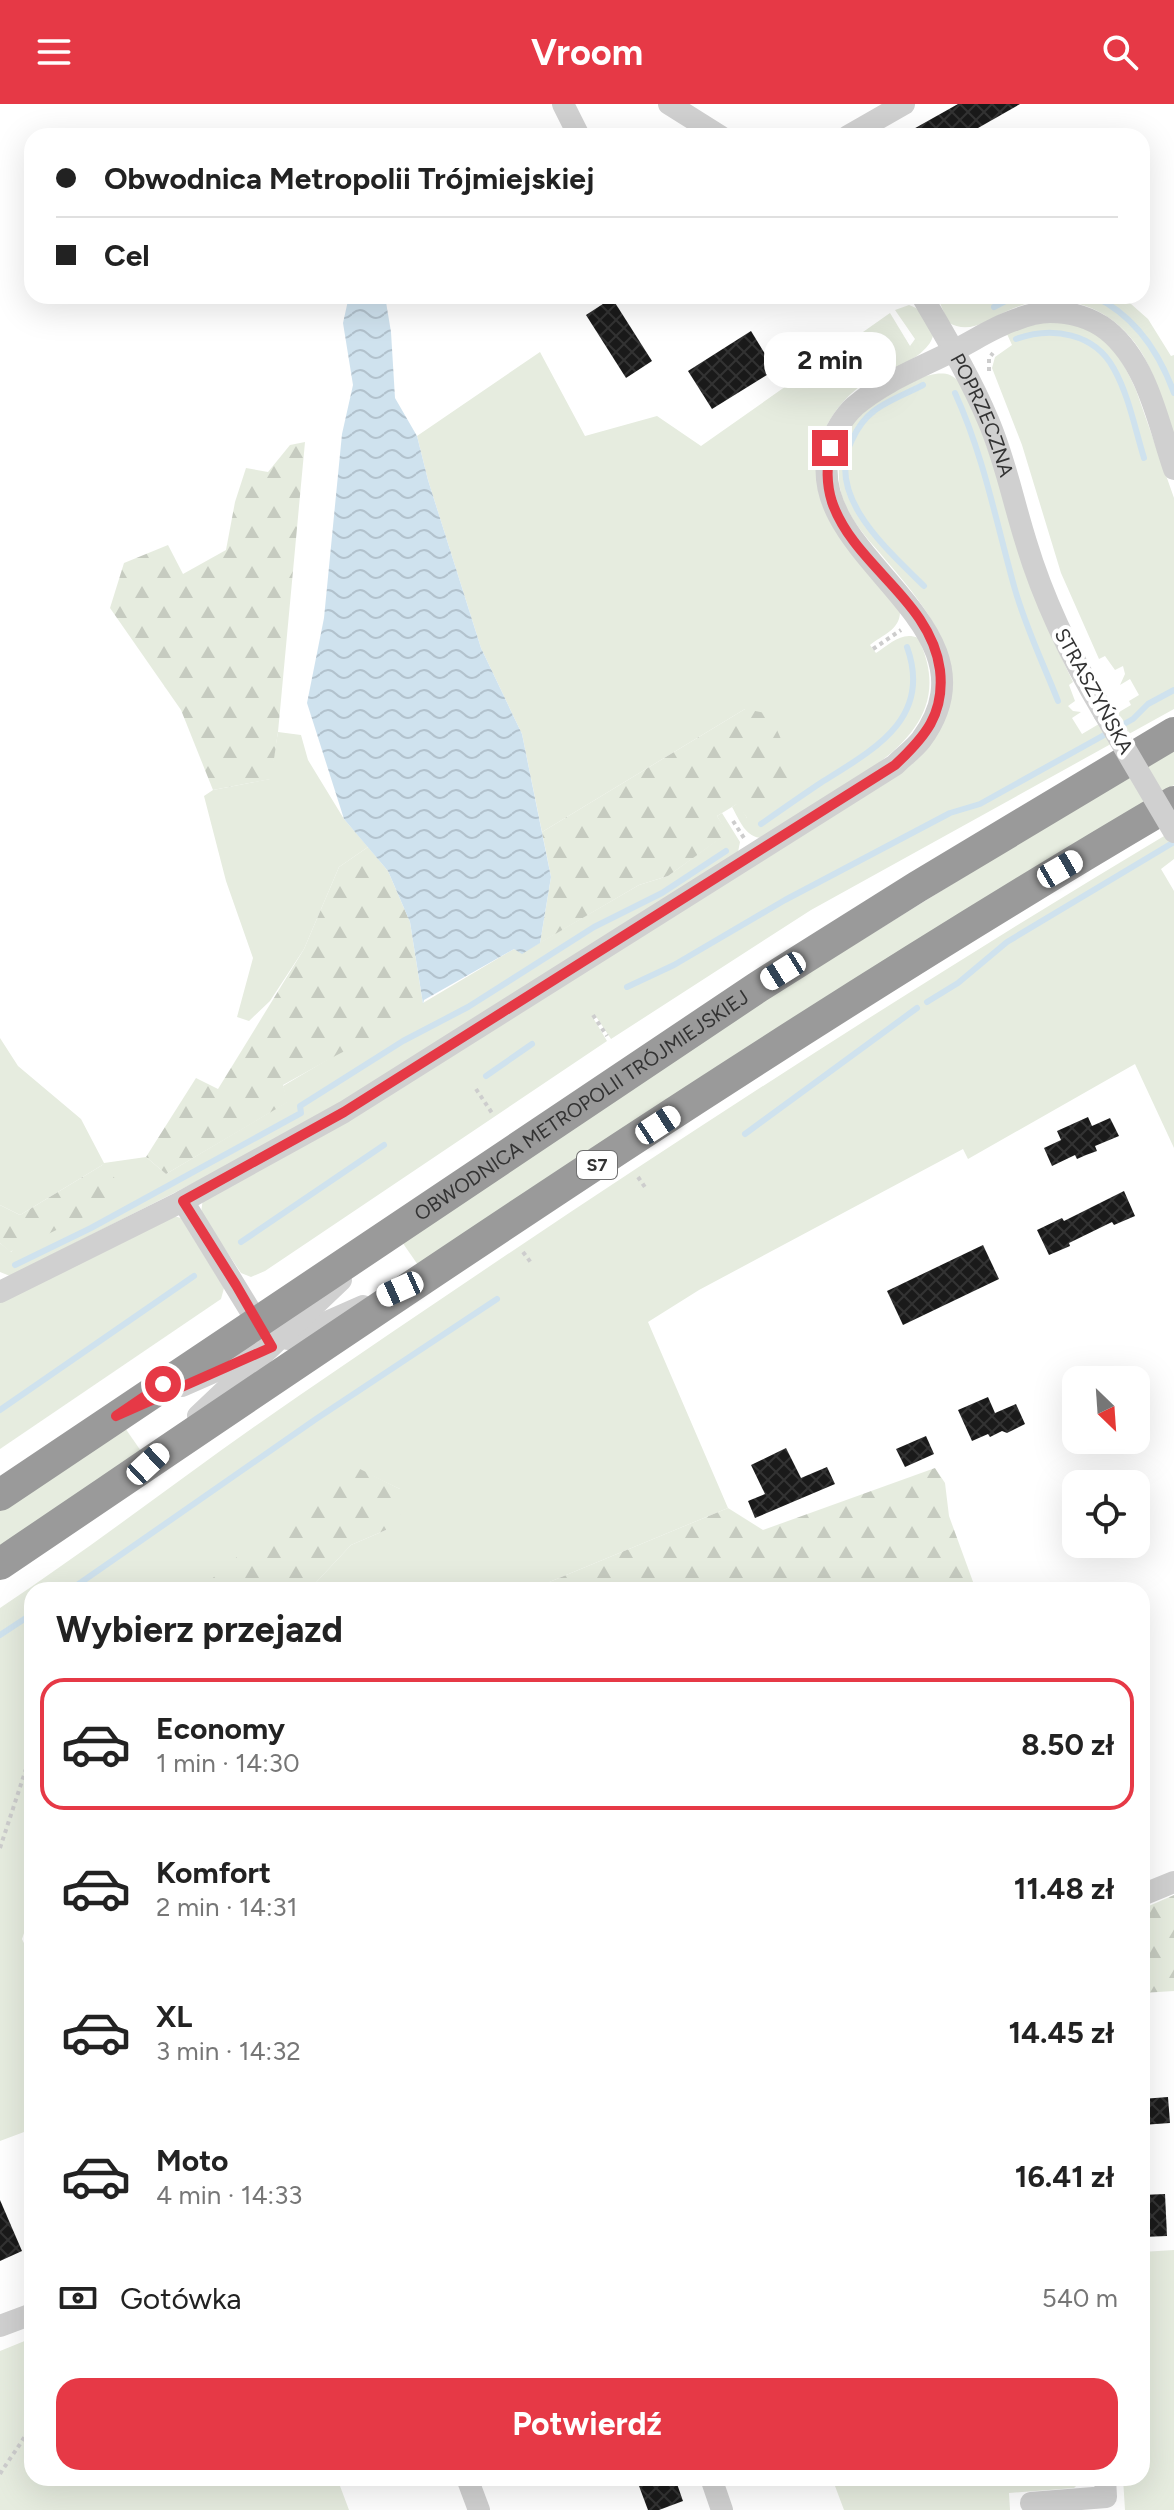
<!DOCTYPE html>
<html lang="pl">
<head>
<meta charset="utf-8">
<style>
  body { margin:0; font-family:Figtree,sans-serif; background:#f2f2f2; color:#222; height:100vh; display:flex; flex-direction:column; font-size:30px; white-space:nowrap }
  * { box-sizing:border-box; margin:0 }
  p { font-size:26px; color:#767676 }
  .icon { flex:none; width:44px; height:44px; fill:none; stroke:currentColor; stroke-width:2; stroke-linecap:round; stroke-linejoin:round }
  .map { position:relative; flex:1; overflow:hidden }
  .panel { position:absolute; left:24px; top:1478px; width:1126px; height:904px; display:flex; flex-direction:column; background:#fff; border-radius:24px; box-shadow:0 8px 32px #0002 }
  .panel>* { flex:none }
  .guide { position:absolute; left:24px; top:24px; width:1126px; height:176px; border-radius:24px; box-shadow:0 8px 32px #0002; display:grid; align-content:center; height:176px; padding:0 32px; background:#fff }
  .needle { width:52px; rotate:155deg }
  .fabs { position:absolute; left:1062px; top:1262px; display:grid; gap:16px }
  .fabs a { display:grid; place-items:center; width:88px; height:88px; border-radius:16px; background:#fff; box-shadow:0 8px 32px #0002; font-size:40px }
  .end { position:absolute; width:36px; height:36px; margin:-18px; border:10px solid #e63946; background:#fff; box-shadow:0 0 0 4px #fff }
  .from { border-radius:50% }
  .bubble { position:absolute; height:56px; border-radius:24px; background:#fff; box-shadow:0 8px 32px #0002; font-size:26px; font-weight:700; line-height:56px; text-align:center }
  .car { position:absolute; width:24px; height:48px; margin:-24px -12px; border-radius:10px; box-shadow:0 0 6px 2px #0007; background:linear-gradient(#fff 24%,#345 0 40%,#fff 0 76%,#345 0 86%,#fff 0) }
  .guide b { display:flex; align-items:center; gap:28px; height:76px; font-size:30px }
  .guide b+b { border-top:2px solid #e0e0e0 }
  .guide i { width:20px; height:20px; background:#222 }
  ul { padding:0; list-style:none }
  li { display:flex; align-items:center; gap:24px; height:132px; margin:0 16px 12px; padding:0 16px; border:4px solid transparent; border-radius:24px }
  li div { flex:1 }
  li b { display:block; font-size:30px }
  li em { font-style:normal; font-weight:700 }
  li.active { border-color:#e63946 }
  li>.icon { width:72px; height:72px; stroke-width:1.5 }
  h2 { padding:0 32px; font-size:36px; line-height:96px }
  .pay { display:flex; align-items:center; gap:20px; height:88px; padding:0 32px; font-size:30px }
  .pay p { margin-inline-start:auto }
  .action { display:flex; gap:16px; margin-top:auto; padding:16px 32px }
  .action a { flex:1; height:92px; border-radius:24px; background:#e63946; color:#fff; font-size:32px; font-weight:700; line-height:92px; text-align:center }
  header { display:flex; justify-content:space-between; align-items:center; height:104px; padding:0 32px; background:#e63946; color:#fff; font-size:36px; font-weight:700 }
  .map>svg:first-child { display:block }
</style>
</head>
<body>
<header><svg class="icon" aria-label="menu" viewBox="0 0 24 24"><path d="M4 6h16M4 12h16M4 18h16"/></svg>Vroom<svg class="icon" aria-label="search" viewBox="0 0 24 24"><circle cx="10" cy="10" r="6"/><path d="M15 15l6 6"/></svg></header>
<div class="map">
<svg width="1174" height="2406" viewBox="0 0 1174 2406">
  <defs>
    <pattern id="forest-firs" width="22" height="20" patternUnits="userSpaceOnUse" patternTransform="scale(2)"><rect width="22" height="20" fill="#e6ecdf"/><path d="M5 1l3.5 6h-7zM16 11l3.5 6h-7z" fill="#c6cbc0"/></pattern>
    <pattern id="water-waves" width="16" height="10" patternUnits="userSpaceOnUse" patternTransform="scale(2)"><rect width="16" height="10" fill="#cfe2ee"/><path d="M0 5q4-4 8 0t8 0" fill="none" stroke="#b2c2cd"/></pattern>
    <pattern id="building-cross-hatch" width="8" height="8" patternUnits="userSpaceOnUse" patternTransform="scale(2)"><rect width="8" height="8" fill="#1a1a1a"/><path d="M0 0l8 8M0 8l8-8" fill="none" stroke="#333"/></pattern>
  </defs>
  <rect width="100%" height="100%" fill="#fff"/>
  <g fill="#e6ecdf">
    <path d="M937 192H1122L1148 215 1171 252 1174 251V332C1165 305 1157 276 1143 251 1114 201 1057 182 1005 208 986 217 968 231 948 218Z"/>
    <path d="M909 201C918 204 922 208 928 215 954 247 877 271 859 283 846 293 835 306 827 321 791 394 858 454 900 508 900 526 882 531 870 541L876 549C890 540 902 527 918 534 954 608 899 648 842 684 816 701 790 717 764 734 746 735 740 717 732 703L738 699 747 714 745 605 542 728 522 630 481 544 428 376 417 332 540 248 585 332 657 312 701 342 890 209 910 242 915 235 895 206Z"/>
    <path d="M1052 217C1062 219 1074 220 1083 223 1110 233 1125 261 1136 286L1174 394V605L811 806 611 935 595 911 592 912 607 937 265 1167 251 1173 241 1169 201 1109 203 1094 930 640C984 565 927 505 879 448 861 428 840 403 839 375 838 358 840 342 848 327 859 305 924 261 950 271 965 278 969 297 976 311L1053 536 1073 578 1069 581 1075 597 1068 602 1073 607 1081 608 1072 614 1082 630 1131 601 1129 597 1139 591 1130 575 1120 581 1125 570 1123 562 1115 566 1105 552 1099 555 1061 469 1022 341 992 264 995 253 1012 241 1007 230 1021 223Z"/>
    <path d="M278 628 301 631 308 656 344 715 368 743 339 763 304 845 270 897 249 917 237 913 253 854 226 777 204 692 213 686 270 675Z"/>
    <path d="M1174 643V681L420 1164 400 1135 676 951Z"/>
    <path d="M722 709 740 738 738 748 386 972 255 1048 10 1172 0 1168V1139L11 1148 104 1060 20 1111 0 1101V934L18 962 81 1015 104 1059 146 1053 166 1070 287 998 283 982 514 845 522 849 639 781 668 772 727 729 717 712Z"/>
    <path d="M1174 726V755L1161 765 1174 787V1044L1135 960 968 1055 963 1045 699 1186 648 1218 728 1404 530 1486H309L351 1441 386 1426 400 1385 362 1367 199 1486H32V1805L22 1835 32 1856V2025L0 2037V1504C102 1436 199 1360 300 1291 586 1095 876 904 1174 726Z"/>
    <path d="M174 1112 181 1114 224 1184 221 1195 0 1345V1195Z"/>
    <path d="M123 1321 143 1350 0 1445V1404Z"/>
    <path d="M1174 2146V2406H1125L1123 2374H1142V2148Z"/>
    <path d="M32 2234V2374H337L349 2406H0V2247Z"/>
    <path d="M832 2374H1084L1074 2384 1009 2389 1010 2406H844Z"/>
  </g>
  <g fill="url(#forest-firs)">
    <path d="M305 338 278 628 271 675 213 686 181 606 110 504 124 459 168 441 183 470 226 446 235 398 246 364 268 368 290 341Z"/>
    <path d="M745 605 770 610 799 676 747 714 737 700 717 712 728 729 668 772 639 781 540 839 551 773 542 728Z"/>
    <path d="M368 743 388 767 410 818 423 900 419 909 337 951 283 981 288 998 166 1070 146 1053 196 974 218 985 304 845 339 763Z"/>
    <path d="M104 1060 128 1092 10 1148 0 1139V1101L20 1111Z"/>
    <path d="M352 1361 400 1385 401 1410 386 1426 351 1441 309 1486H199L238 1452Z"/>
    <path d="M935 1364 945 1379 949 1412 976 1486H530L728 1404 763 1426Z"/>
    <path d="M1174 1791V1887L1142 1889V1805Z"/>
  </g>
  <path fill="url(#water-waves)" d="M349 192H385L391 228 395 294 417 332 428 376 481 544 522 630 551 773 540 839 522 850 514 845 424 896 423 900 410 818 388 767 344 715 307 599 324 514 342 330 353 281 343 219Z"/>
  <g fill="none" stroke-linecap="round" stroke-linejoin="round">
    <g stroke="#cfe2ee" stroke-width="6">
      <path d="M1093 192C1135 211 1159 248 1174 289"/>
      <path d="M994 203 1015 192"/>
      <path d="M1016 235C1052 222 1095 229 1114 265 1129 292 1135 325 1144 354"/>
      <path d="M923 281C908 289 888 296 874 307 863 315 857 325 852 336 824 392 888 446 924 482"/>
      <path d="M955 289C983 350 996 417 1014 482 1025 522 1043 559 1058 597"/>
      <path d="M761 720C781 706 801 692 822 678 873 646 933 615 907 543"/>
      <path d="M627 883 674 861 785 796 950 709 980 700 1133 615 1148 600 1174 586"/>
      <path d="M927 898 958 879 1007 838 1174 738"/>
      <path d="M486 972 532 940"/>
      <path d="M745 1030 917 904"/>
      <path d="M241 1138 384 1041"/>
      <path d="M15 1161 91 1124 301 1009 300 1002 403 937 468 903 594 823 662 789 726 747"/>
      <path d="M0 1306 194 1172"/>
      <path d="M70 1486 316 1315 497 1195"/>
      <path d="M0 1531 32 1510"/>
    </g>
  </g>
  <g fill="url(#building-cross-hatch)">
    <path d="M958 0H1020L964 32H901Z"/>
    <path d="M612 194 652 257 626 274 586 211Z"/>
    <path d="M751 227 775 266 712 305 688 267Z"/>
    <path d="M1088 1013 1092 1022 1110 1014 1119 1032 1095 1042 1097 1047 1086 1051 1077 1055 1075 1051 1052 1062 1044 1044 1061 1036 1057 1027Z"/>
    <path d="M1124 1087 1135 1112 1114 1121 1112 1118 1069 1139 1070 1142 1049 1151 1037 1126 1062 1114 1064 1117Z"/>
    <path d="M983 1141 999 1175 903 1221 887 1187Z"/>
    <path d="M988 1293 995 1309 1016 1300 1025 1320 1007 1329 1002 1327 990 1333 988 1330 972 1337 958 1306Z"/>
    <path d="M926 1332 934 1350 905 1363 896 1345Z"/>
    <path d="M786 1344 801 1374 827 1363 835 1380 755 1414 748 1397 765 1390 751 1361Z"/>
    <path d="M1168 1993 1170 2019 1142 2021V1995Z"/>
    <path d="M1165 2090 1167 2132 1142 2133V2091Z"/>
    <path d="M0 2096 22 2147 0 2157Z"/>
    <path d="M636 2374H668L670 2380 676 2377 683 2397 659 2406H648Z"/>
  </g>
  <g fill="none" stroke-linecap="round" stroke-linejoin="round">
    <g stroke="#cdcdcd" stroke-width="4" stroke-dasharray="4 4" stroke-linecap="butt">
      <path d="M989 267V254L993 249"/>
      <path d="M873 545 901 526"/>
      <path d="M733 717 744 734"/>
      <path d="M593 911 607 932"/>
      <path d="M476 985 492 1009"/>
      <path d="M638 1073 647 1086"/>
      <path d="M523 1148 532 1160"/>
      <path d="M0 1744 26 1665 32 1657"/>
      <path d="M0 2370C11 2352 24 2337 32 2318"/>
    </g>
    <g stroke="#d0d0d0" stroke-width="22">
      <path d="M563 0 579 32"/>
      <path d="M669 0 720 32"/>
      <path d="M848 32 904 0"/>
      <path id="s1" d="M922 192C945 232 970 273 988 316 1005 355 1013 397 1026 438 1044 498 1072 555 1104 609"/>
      <path d="M183 1097 264 1229"/>
      <path d="M0 1188 183 1097 344 1008 895 661C903 653 914 645 921 636 1008 518 797 453 830 343 834 328 844 312 855 302 884 277 922 263 955 246 975 236 994 223 1015 216 1025 212 1039 208 1050 208 1071 208 1090 213 1107 226 1147 258 1158 318 1174 365"/>
      <path d="M288 1235 363 1202"/>
      <path d="M182 1282 257 1249"/>
      <path d="M198 1312 341 1176"/>
      <path d="M1142 1791 1174 1778"/>
      <path d="M0 2222 32 2210"/>
      <path d="M467 2374 479 2406"/>
      <path d="M711 2374 722 2406"/>
      <path d="M1031 2399 1106 2393 1105 2374"/>
    </g>
    <g stroke="#9a9a9a" stroke-width="32">
      <path id="s2" d="M0 1391 758 883 917 783 1174 629"/>
      <path d="M0 1460C386 1199 772 934 1174 698"/>
    </g>
    <path stroke="#d0d0d0" stroke-width="22" d="M1104 609 1174 728"/>
  </g>
  <g fill="none" stroke-linecap="round" stroke-linejoin="round">
    <path stroke="#e63946" stroke-width="10" d="M163 1280 116 1312 272 1243 236 1181 183 1097 344 1008 895 661C925 633 945 610 940 566 931 496 854 462 832 398 826 379 827 363 830 344"/>
  </g>
  <g text-anchor="middle" dominant-baseline="central" stroke-width="8" stroke-linejoin="round" paint-order="stroke">
    <rect fill="#fff" stroke="#707070" stroke-width="2" x="577" y="1047" width="40" height="28" rx="6"/>
    <g font-size="18" font-weight="bold" fill="#333">
      <text x="597" y="1061">S7</text>
    </g>
    <g font-size="20" fill="#333" stroke="#fff">
      <text stroke="none"><textPath href="#s1" startOffset="134">POPRZECZNA</textPath></text>
      <text transform="translate(1094 587) rotate(61)">STRASZYŃSKA</text>
      <text stroke="none"><textPath href="#s2" startOffset="700">OBWODNICA METROPOLII TRÓJMIEJSKIEJ</textPath></text>
    </g>
  </g>
</svg>
<div class="fabs">
<a><svg class="needle" viewBox="-14 -14 28 28"><path d="M0-13l5 13h-10z" fill="#e53935"/><path d="M0 13l5-13h-10z" fill="#767676"/></svg></a>
<a><svg class="icon" aria-label="locate" viewBox="0 0 24 24"><circle cx="12" cy="12" r="6"/><path d="M12 2v4M12 18v4M2 12h4M18 12h4"/></svg></a>
</div>
<i class="end from" style="left:163px;top:1280px"></i>
<i class="end" style="left:830px;top:344px"></i>
<div class="bubble" style="left:764px;top:228px;width:132px">2 min</div>
<i class="car" style="left:1060px;top:765px;rotate:60deg"></i>
<i class="car" style="left:783px;top:867px;rotate:238deg"></i>
<i class="car" style="left:658px;top:1021px;rotate:57deg"></i>
<i class="car" style="left:400px;top:1185px;rotate:246deg"></i>
<i class="car" style="left:148px;top:1360px;rotate:47deg"></i>
<div class="guide">
<b><i class="from"></i>Obwodnica Metropolii Trójmiejskiej</b>
<b><i></i>Cel</b>
</div>
<section class="panel">
<h2>Wybierz przejazd</h2>
<ul>
<li class="active"><svg class="icon" aria-label="car" viewBox="0 0 24 24"><path d="M5 17H2v-5l4-1 3-4h7l3 4 3 1v5h-3M9 17h6M6 11h13"/><circle cx="7" cy="17" r="2"/><circle cx="17" cy="17" r="2"/></svg><div><b>Economy</b><p>1 min · 14:30</p></div><em>8.50 zł</em></li>
<li><svg class="icon" aria-label="car" viewBox="0 0 24 24"><path d="M5 17H2v-5l4-1 3-4h7l3 4 3 1v5h-3M9 17h6M6 11h13"/><circle cx="7" cy="17" r="2"/><circle cx="17" cy="17" r="2"/></svg><div><b>Komfort</b><p>2 min · 14:31</p></div><em>11.48 zł</em></li>
<li><svg class="icon" aria-label="car" viewBox="0 0 24 24"><path d="M5 17H2v-5l4-1 3-4h7l3 4 3 1v5h-3M9 17h6M6 11h13"/><circle cx="7" cy="17" r="2"/><circle cx="17" cy="17" r="2"/></svg><div><b>XL</b><p>3 min · 14:32</p></div><em>14.45 zł</em></li>
<li><svg class="icon" aria-label="car" viewBox="0 0 24 24"><path d="M5 17H2v-5l4-1 3-4h7l3 4 3 1v5h-3M9 17h6M6 11h13"/><circle cx="7" cy="17" r="2"/><circle cx="17" cy="17" r="2"/></svg><div><b>Moto</b><p>4 min · 14:33</p></div><em>16.41 zł</em></li>
</ul>
<div class="pay"><svg class="icon" aria-label="cash" viewBox="0 0 24 24"><path d="M3 7h18v10H3z"/><circle cx="12" cy="12" r="2"/></svg>Gotówka<p>540 m</p></div>
<div class="action"><a>Potwierdź</a></div>
</section>
</div>
</body>
</html>
